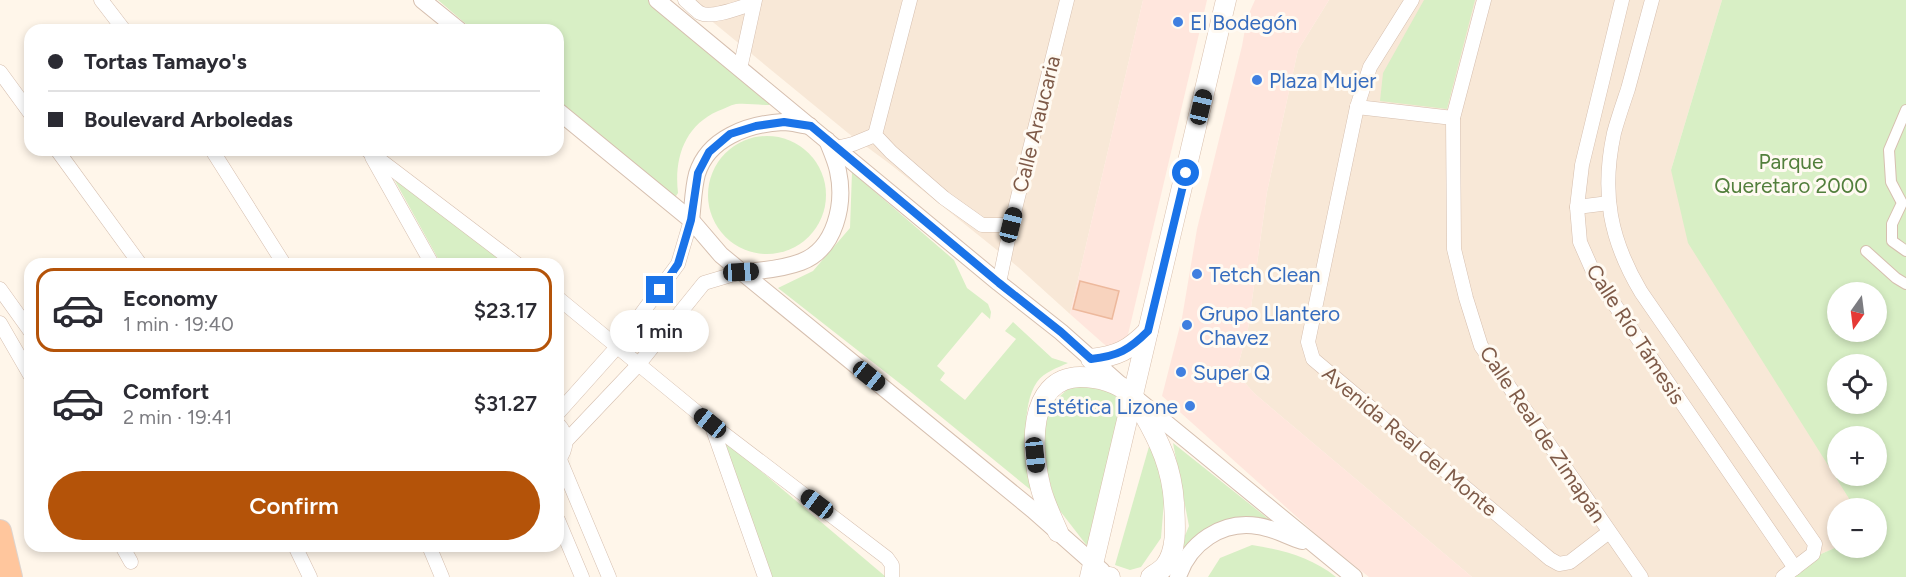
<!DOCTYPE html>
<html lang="en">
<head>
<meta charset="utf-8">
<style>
  body { margin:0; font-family:Figtree,sans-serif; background:#f2f2f3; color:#2b2b33; height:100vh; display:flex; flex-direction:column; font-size:22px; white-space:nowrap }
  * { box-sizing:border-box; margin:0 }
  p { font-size:20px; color:#7c7c81 }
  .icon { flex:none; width:33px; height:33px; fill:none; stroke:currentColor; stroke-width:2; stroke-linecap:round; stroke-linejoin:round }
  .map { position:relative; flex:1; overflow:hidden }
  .details { position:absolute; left:24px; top:258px; width:540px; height:294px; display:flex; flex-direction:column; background:#fff; border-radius:18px; box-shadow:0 3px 9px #0003 }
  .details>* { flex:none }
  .hud { position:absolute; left:24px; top:24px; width:540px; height:132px; border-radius:18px; box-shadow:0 3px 9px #0003; display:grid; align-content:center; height:132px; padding:0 24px; background:#fff }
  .needle { width:39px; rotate:194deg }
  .tools { position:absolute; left:1827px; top:282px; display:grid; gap:12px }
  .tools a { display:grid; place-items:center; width:60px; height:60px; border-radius:50%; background:#fff; box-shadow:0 3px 9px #0003; font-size:30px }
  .end { position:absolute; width:27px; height:27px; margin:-14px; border:8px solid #1a73e8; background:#fff; box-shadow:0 0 0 3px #fff }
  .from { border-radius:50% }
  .bubble { position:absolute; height:42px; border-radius:21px; background:#fff; box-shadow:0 3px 9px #0003; font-size:20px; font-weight:600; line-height:42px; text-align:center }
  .car { position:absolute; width:18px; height:36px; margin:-18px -9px; border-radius:8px; box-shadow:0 0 4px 2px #0007; background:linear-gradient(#222 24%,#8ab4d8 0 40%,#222 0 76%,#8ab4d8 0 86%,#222 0) }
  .hud b { display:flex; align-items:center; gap:21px; height:57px; font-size:22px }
  .hud b+b { border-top:2px solid #e1e1e2 }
  .hud i { width:15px; height:15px; background:#2b2b33 }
  ul { padding:10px 0 0; list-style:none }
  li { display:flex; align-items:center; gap:18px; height:84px; margin:0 12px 9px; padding:0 12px; border:3px solid transparent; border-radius:18px }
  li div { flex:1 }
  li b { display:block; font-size:22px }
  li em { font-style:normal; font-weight:600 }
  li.current { border-color:#b45309 }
  li>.icon { width:54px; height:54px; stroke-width:1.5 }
  .action { display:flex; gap:12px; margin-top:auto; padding:12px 24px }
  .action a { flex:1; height:69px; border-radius:36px; background:#b45309; color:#fff; font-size:24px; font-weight:600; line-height:69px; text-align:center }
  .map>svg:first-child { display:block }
</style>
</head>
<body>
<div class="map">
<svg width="1906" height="577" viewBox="0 0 1906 577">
  <rect width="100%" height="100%" fill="#fff6ea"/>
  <g fill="#f8e8d7">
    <path d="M686 0H1143L1070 314 1018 267 890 164 848 133Z"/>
    <path d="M1329 0H1722L1671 170 1838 476 1868 508H1838L1837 547 1814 557 1789 577H1472L1255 394 1236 373 1248 329 1267 192 1298 50Z"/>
  </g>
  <g fill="#ffe6dd">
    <path d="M1143 0H1207L1122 360 1070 314Z"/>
    <path d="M1255 0H1329L1298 50 1267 192 1248 329 1236 373 1255 394 1472 577H1369L1327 544 1162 396 1182 318 1197 229 1242 46 1247 18Z"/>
  </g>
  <g fill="#d8efc5" fill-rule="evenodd">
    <path d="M438 0H649L771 99 769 105C758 105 746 103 736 104 730 105 724 109 718 111 684 126 674 159 678 193L674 199 558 101V30H473Z"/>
    <path d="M1424 0H1475L1447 109 1380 101 1383 73Z"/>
    <path d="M1722 0H1906V577H1789L1814 557 1837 547 1876 548V508H1855L1688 243 1671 170ZM1838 292H1876V332H1838ZM1838 364H1876V404H1838ZM1838 436H1876V476H1838Z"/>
    <circle cx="767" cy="195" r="59"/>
    <path d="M389 170 504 262 502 264H441Z"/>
    <path d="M852 172 954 260 967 288 988 304 991 312 990 319 982 312 937 366 945 373 940 380 965 400 1016 339 1005 331 1013 322 1052 358 1068 363C1057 368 1044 372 1037 382 1020 405 1024 471 1037 495L907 389 778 288 813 271 850 228Z"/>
    <path d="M1097 385 1124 398 1088 547 1057 507 1048 476 1043 437 1048 407 1069 388Z"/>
    <path d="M716 433 886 577H770Z"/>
    <path d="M1150 443 1160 467 1164 501 1161 538 1141 567 1130 570 1115 565Z"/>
    <path d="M1173 443 1271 521 1235 520 1175 577H1165L1169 574 1189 526Z"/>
    <path d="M1252 545C1283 550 1311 557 1336 577H1208L1220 558Z"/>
  </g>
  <path fill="#f8d3be" stroke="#edb89c" stroke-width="1.5" d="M1080 281 1119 291 1112 319 1073 309Z"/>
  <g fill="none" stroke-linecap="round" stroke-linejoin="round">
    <g stroke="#d6bfaf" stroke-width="12">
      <g id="pedestrian">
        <path d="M1906 110 1889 150 1891 182 1902 203 1892 224V241L1906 251"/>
        <path d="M1866 251 1896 278 1906 284"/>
      </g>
    </g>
    <g stroke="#d6bfaf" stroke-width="15">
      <g id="minor">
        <path d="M101 0 124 30"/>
        <path d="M685 0C690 4 695 10 700 13 712 19 741 7 754 3"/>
        <path d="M910 0 875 135 891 152 944 198 982 225H1011"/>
        <path d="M1412 0 1370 67 1357 107 1308 342 1313 359 1550 559 1559 564 1570 562 1609 532"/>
        <path d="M1484 0 1453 118 1454 249 1466 298 1481 346 1641 577"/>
        <path d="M1622 0 1582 165 1577 207 1580 242 1595 276 1795 568"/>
        <path d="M1652 0C1644 30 1636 60 1628 89 1623 104 1618 118 1614 133 1601 193 1610 240 1641 292L1815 544 1813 554 1783 577"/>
        <path d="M740 69 755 0"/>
        <path d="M0 72 30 113"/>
        <path d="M1357 107 1453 118"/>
        <path d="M836 148 853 144 875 135"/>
        <path d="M57 150 140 264"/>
        <path d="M212 150 284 264"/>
        <path d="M367 150 517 264"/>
        <path d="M372 157 432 264"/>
        <path d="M1577 207 1609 203"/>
        <path d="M999 283 1011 225 1067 0"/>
        <path d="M0 289 30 331"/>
        <path d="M558 298 710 423 887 558 892 565V577"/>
        <path d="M0 323 30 375"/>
        <path d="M558 413 617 347 678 264 691 220"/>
        <path d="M558 424C569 435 567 449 558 461"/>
        <path d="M711 424 765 577"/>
        <path d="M566 441 638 365 704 283 741 272"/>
        <path d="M560 460 609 577"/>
        <path d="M558 520 582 577"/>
        <path d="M122 546 131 562"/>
        <path d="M295 546 310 577"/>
        <path d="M429 546 442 577"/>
      </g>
    </g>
    <g stroke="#d6bfaf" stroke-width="18">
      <g id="tertiary">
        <path d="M422 0 459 30"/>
        <path d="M657 0 999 283 1061 332 1133 396 1354 577"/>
        <path d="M558 111 691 220 721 255 1033 510 1102 571"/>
        <path d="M691 220C693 205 693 189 697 174 708 138 748 124 783 122 791 122 801 125 810 126"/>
        <path d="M741 272C761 271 782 269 801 262 836 249 845 203 838 171 836 161 831 150 827 140"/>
        <path d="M1178 577C1189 543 1222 520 1258 526 1273 528 1287 536 1302 541"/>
      </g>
    </g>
    <g stroke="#d9bfac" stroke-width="21">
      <g id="secondary">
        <path d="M1091 359C1118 356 1129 350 1148 331"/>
        <path d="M1058 532C1052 518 1045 504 1041 489 1031 453 1026 378 1080 377 1099 377 1116 382 1131 394 1136 399 1139 407 1143 413 1160 442 1172 469 1174 503 1175 522 1178 550 1165 566 1162 570 1155 574 1151 577"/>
        <path d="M1090 577 1226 0"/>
        <path d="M1109 577H1110"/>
      </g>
    </g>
    <g stroke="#ddd4cf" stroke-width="24">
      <path id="trunk" d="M0 531 11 577"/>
    </g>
    <use href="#pedestrian" stroke="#fff" stroke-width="10"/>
    <use href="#minor" stroke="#fff" stroke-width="14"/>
    <use href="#tertiary" stroke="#fff" stroke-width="16"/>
    <use href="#secondary" stroke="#fff" stroke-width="20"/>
    <use href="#trunk" stroke="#ffc69d" stroke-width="22"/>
  </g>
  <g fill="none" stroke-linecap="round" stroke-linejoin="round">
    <path stroke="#1a73e8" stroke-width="8" d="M660 290 678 264 691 220 698 173 709 152 730 134 756 126 784 122 811 126 999 283 1061 332 1091 359C1118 356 1129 350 1148 331L1186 173"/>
  </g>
  <g fill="#3f7fe0" stroke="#fffaf2" stroke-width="2">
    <circle cx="1178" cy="22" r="6"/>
    <circle cx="1257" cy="80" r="6"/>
    <circle cx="1197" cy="274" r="6"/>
    <circle cx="1187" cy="325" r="6"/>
    <circle cx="1181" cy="372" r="6"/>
    <circle cx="1190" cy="406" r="6"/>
  </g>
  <g text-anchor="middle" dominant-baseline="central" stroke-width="6" stroke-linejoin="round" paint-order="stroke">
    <g font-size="21" fill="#366cbe" stroke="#fffaf2" text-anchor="start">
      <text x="1190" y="22">El Bodegón</text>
      <text x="1269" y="80">Plaza Mujer</text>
      <text x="1209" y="274">Tetch Clean</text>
      <text x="1199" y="313">Grupo Llantero<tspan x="1199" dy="24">Chavez</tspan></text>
      <text x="1193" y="372">Super Q</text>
      <text x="1178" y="406" text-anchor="end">Estética Lizone</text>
    </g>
    <g font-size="21" fill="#7e5a48" stroke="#fffaf2">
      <text transform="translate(1036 124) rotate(-76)">Calle Araucaria</text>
      <text transform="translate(1636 334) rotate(57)">Calle Río Támesis</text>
      <text transform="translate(1543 434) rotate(56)">Calle Real de Zimapán</text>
      <text transform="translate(1410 441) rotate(40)">Avenida Real del Monte</text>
    </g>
    <g font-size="21" fill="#527f3c" stroke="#fffaf2">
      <text x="1791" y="161">Parque<tspan x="1791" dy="24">Queretaro 2000</tspan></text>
    </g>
  </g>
</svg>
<div class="tools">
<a><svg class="needle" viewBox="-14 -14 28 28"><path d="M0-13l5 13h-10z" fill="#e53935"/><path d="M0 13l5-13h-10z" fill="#7c7c81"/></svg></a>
<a><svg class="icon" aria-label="locate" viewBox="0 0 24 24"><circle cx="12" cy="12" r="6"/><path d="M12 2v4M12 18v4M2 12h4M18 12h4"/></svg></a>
<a>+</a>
<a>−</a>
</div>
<i class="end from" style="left:1186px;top:173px"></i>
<i class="end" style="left:660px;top:290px"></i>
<div class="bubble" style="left:610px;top:310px;width:99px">1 min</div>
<i class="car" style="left:1201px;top:107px;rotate:13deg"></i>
<i class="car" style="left:1011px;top:225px;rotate:14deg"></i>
<i class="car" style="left:741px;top:272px;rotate:87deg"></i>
<i class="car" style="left:869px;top:376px;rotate:129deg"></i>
<i class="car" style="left:710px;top:423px;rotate:309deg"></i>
<i class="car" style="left:1035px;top:455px;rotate:174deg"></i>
<i class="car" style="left:817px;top:504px;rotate:307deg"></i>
<div class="hud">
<b><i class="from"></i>Tortas Tamayo's</b>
<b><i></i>Boulevard Arboledas</b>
</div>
<section class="details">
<ul>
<li class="current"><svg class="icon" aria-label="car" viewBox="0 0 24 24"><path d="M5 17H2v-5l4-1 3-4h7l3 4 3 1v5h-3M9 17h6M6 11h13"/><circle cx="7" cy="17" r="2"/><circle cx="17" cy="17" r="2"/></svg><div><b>Economy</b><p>1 min · 19:40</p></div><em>$23.17</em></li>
<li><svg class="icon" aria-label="car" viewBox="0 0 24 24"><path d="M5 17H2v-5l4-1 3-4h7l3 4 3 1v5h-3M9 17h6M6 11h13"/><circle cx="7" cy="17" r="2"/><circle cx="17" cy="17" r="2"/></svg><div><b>Comfort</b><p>2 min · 19:41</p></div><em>$31.27</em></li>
</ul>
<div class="action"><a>Confirm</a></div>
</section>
</div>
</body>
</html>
